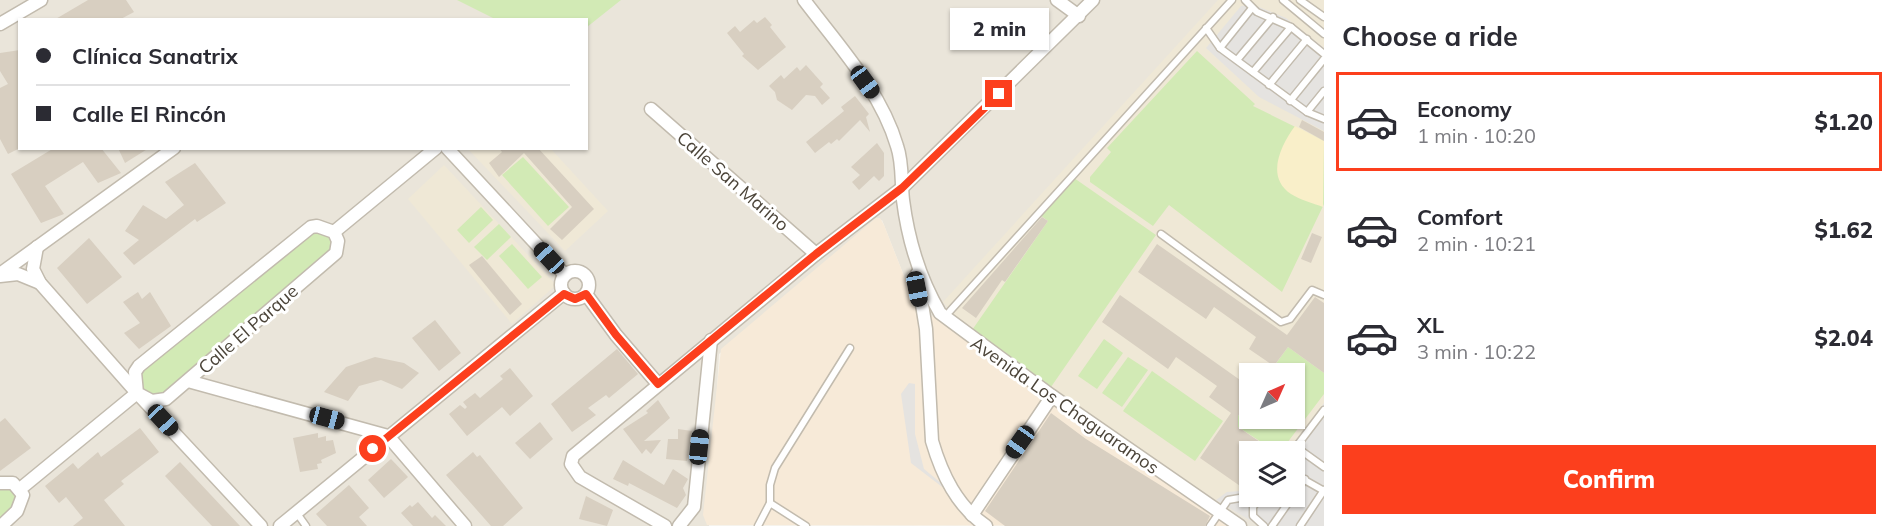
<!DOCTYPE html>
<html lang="en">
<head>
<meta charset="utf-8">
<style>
  body { margin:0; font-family:Mulish,sans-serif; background:#f2f2f3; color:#2b2b33; height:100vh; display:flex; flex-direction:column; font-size:22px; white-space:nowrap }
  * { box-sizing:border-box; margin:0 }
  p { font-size:20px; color:#7c7c81 }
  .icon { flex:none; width:33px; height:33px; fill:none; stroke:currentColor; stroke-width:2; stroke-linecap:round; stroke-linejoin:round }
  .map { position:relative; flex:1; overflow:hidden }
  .details { display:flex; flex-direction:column; background:#fff; width:570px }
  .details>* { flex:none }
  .banner { position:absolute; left:18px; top:18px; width:570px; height:132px; border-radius:0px; box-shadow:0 2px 4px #0004; display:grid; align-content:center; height:132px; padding:0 18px; background:#fff }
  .needle { width:39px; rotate:45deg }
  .fabs { position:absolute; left:1239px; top:363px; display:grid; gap:12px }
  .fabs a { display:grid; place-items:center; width:66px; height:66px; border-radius:0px; background:#fff; box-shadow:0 2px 4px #0004; font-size:30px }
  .end { position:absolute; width:27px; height:27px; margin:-14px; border:8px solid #fc3f1d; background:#fff; box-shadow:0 0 0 3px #fff }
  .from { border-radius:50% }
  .bubble { position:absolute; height:42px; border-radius:0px; background:#fff; box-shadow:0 2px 4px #0004; font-size:20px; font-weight:800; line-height:42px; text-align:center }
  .car { position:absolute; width:18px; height:36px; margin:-18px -9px; border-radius:8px; box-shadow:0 0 4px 2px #0007; background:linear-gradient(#222 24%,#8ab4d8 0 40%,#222 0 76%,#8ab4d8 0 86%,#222 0) }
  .banner b { display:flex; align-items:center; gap:21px; height:57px; font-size:22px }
  .banner b+b { border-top:2px solid #e1e1e2 }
  .banner i { width:15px; height:15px; background:#2b2b33 }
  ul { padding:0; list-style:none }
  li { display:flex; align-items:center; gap:18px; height:99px; margin:0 12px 9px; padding:0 6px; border:3px solid transparent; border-radius:0px }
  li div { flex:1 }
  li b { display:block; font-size:22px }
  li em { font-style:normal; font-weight:800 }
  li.on { border-color:#fc3f1d }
  li>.icon { width:54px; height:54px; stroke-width:1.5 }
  h2 { padding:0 18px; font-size:27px; line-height:72px }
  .cta { display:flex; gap:12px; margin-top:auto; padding:12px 18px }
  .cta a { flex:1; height:69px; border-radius:0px; background:#fc3f1d; color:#fff; font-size:24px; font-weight:800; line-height:69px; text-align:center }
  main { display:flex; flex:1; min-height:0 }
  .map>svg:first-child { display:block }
</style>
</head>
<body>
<main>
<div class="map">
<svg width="1324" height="526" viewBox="0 0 1324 526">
  <rect width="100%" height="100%" fill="#f6f3ec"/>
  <path fill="#eae5da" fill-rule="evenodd" d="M0 0H1324V526H1227L1185 497 915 304 882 220 719 354 709 526H0ZM20 20H586V148H20ZM1250 374H1294V418H1250ZM1250 452H1294V496H1250Z"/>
  <path fill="#f7ead8" d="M876 218H880L884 225 915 304 1227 526 707 525 703 515 721 349Z"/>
  <g fill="#efe8d6" fill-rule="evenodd">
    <path d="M1218 0H1324V526H1258L1216 500 970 333 943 302ZM1250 374H1294V418H1250ZM1250 452H1294V496H1250Z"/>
    <path d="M468 149H551L608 211 565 251Z"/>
    <path d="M444 165 556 285 512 324 408 199Z"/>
  </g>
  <g fill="#d2eab5">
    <path d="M457 0H621L587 27 586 20 495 19Z"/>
    <path d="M1197 51 1255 104 1253 106 1324 141V204L1282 292 1169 205 1153 226 1090 182V177L1111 152 1107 148Z"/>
    <path d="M523 157 569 207 548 226 502 175Z"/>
    <path d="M1074 178 1156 235 1051 387 970 333 1048 221 1040 215Z"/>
    <path d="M481 207 493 220 469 243 457 230Z"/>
    <path d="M499 224 511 237 487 260 474 247Z"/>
    <path d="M323 226 338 247 166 399 145 398 135 372 311 227Z"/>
    <path d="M512 244 542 277 528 289 499 256Z"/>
    <path d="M1104 339 1123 353 1097 389 1078 376Z"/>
    <path d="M1288 347 1324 373V394L1281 451H1275L1238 427V416L1249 400 1250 418H1294V374L1269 373Z"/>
    <path d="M1128 357 1148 370 1122 407 1102 393Z"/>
    <path d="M1152 371 1223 421 1195 461 1123 411Z"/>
    <path d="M0 483 23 495 0 526Z"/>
  </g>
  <path fill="#f9efc9" d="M1295 126 1324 141 1323 207C1313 203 1300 200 1291 194 1265 177 1281 145 1295 126Z"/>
  <g fill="#e5e3e0">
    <path d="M1254 5 1286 18 1324 48V131L1259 97 1206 48 1241 6Z"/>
    <path d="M909 383 915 384V434L924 469 993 526 911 463 901 394Z"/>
    <path d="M1324 403V526H1259L1216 500 1227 492 1240 491 1245 493 1249 487 1250 496H1294V452L1289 451Z"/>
  </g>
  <g fill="#d8cfc1">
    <path d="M88 0H126L134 12 119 20H54Z"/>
    <path d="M765 17 772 25 770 27 786 47 758 70 742 56 744 54 727 33 735 26 740 32 754 20 757 23Z"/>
    <path d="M20 50V148L8 154 0 139V88L8 84 0 71V53Z"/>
    <path d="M806 65 823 84 820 87 830 98 822 105 815 96 806 95 792 110 777 100 775 92 769 86 781 75 784 79 797 67 800 71Z"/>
    <path d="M855 96 869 114 866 117 870 132 860 120 839 141 837 139 831 144 829 142 815 153 806 142 844 111 841 107Z"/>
    <path d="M1302 120 1324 132V141L1299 127Z"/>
    <path d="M877 143 884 153V176L879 181 874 176 859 190 852 182 860 175 851 167Z"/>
    <path d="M54 148H101L121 173 98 183 83 162 45 186 64 214 41 223 11 174Z"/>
    <path d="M118 148H149L125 163Z"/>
    <path d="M499 148H538L594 209 562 240 550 229 572 207 524 153 499 177 489 163 502 152Z"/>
    <path d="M195 163 226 203 197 222 195 219 134 265 123 253 139 240 125 231 143 205 166 219 184 205 165 182Z"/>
    <path d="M1042 217 1048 221 1005 282 1002 280 976 318 962 308Z"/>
    <path d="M1312 233 1322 237 1311 263 1301 259Z"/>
    <path d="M89 238 122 277 87 304 57 268Z"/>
    <path d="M1157 244 1287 335 1315 297 1324 303V373L1288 347 1274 366 1249 349 1256 337 1214 307 1206 319 1138 272Z"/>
    <path d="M482 256 522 304 510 315 469 265Z"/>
    <path d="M138 292 142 299 150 292 171 326 139 349 124 333 140 323 123 302Z"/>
    <path d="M1120 295 1250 387V400L1238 416V427L1275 452H1250V479L1243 488 1200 458 1231 413 1209 397 1217 386 1176 357 1168 369 1102 322Z"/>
    <path d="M435 320 461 353 439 371 412 338Z"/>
    <path d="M617 349 638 374 609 398 606 395 588 408 596 415 572 432 551 404Z"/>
    <path d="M375 357 404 363 419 373 402 389 381 380 359 386 348 401 324 392 346 367Z"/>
    <path d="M510 368 533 396 510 416 502 407 467 436 449 414 460 405 465 409 467 407 463 402 475 393 480 398 503 379 500 376Z"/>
    <path d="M658 400 670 418 644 441 661 440 651 454 646 449 642 454 623 429 648 413 646 411Z"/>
    <path d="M1051 413 1086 439 1210 516 1205 526H1005L985 511Z"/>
    <path d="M5 418 31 448 0 471V422Z"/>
    <path d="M540 422 553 439 530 459 515 443Z"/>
    <path d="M140 428 159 452 121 481 124 484 104 500 125 526H73L83 518 66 497 59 503 45 486 73 463 78 469 98 452 101 457Z"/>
    <path d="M678 429 692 431 687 461 666 459 668 439H678Z"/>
    <path d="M318 433V438L326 436V441L333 440 336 453 321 460 322 463 317 464 318 469 300 472 293 438Z"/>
    <path d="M473 452 477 457 480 455 523 508 503 526H491L446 475Z"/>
    <path d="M391 459 408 477 384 498 368 480Z"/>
    <path d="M623 460 664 485 673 469 688 479 683 488 686 495 677 508 629 483 628 486 613 479Z"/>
    <path d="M180 462 240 526H212L191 504 165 476Z"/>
    <path d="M349 485 369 508 359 517 367 526H327L316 514Z"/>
    <path d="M586 496 613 510 607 526 579 519Z"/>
    <path d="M418 502 432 518 435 515 446 526H413L401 513 410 505 412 507Z"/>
  </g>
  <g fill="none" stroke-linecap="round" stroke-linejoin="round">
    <g stroke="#c2bbae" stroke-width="9">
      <g id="service">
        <path d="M1245 0 1257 12 1291 27 1324 54"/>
        <path d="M1283 0 1324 34"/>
        <path d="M1300 0 1324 17"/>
        <path d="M1206 28 1220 48 1307 112 1324 119"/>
        <path d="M1220 48 1252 8"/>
        <path d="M1237 60 1273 17"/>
        <path d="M1253 72 1291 27"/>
        <path d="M1269 85 1307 39"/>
        <path d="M1290 101 1324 59"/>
        <path d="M1307 112 1324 91"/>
        <path d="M1161 234 1281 322 1290 319 1312 290 1324 295"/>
        <path d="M950 311 1232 0"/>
        <path d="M1324 410 1296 447 1324 467"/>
        <path d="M1294 474 1324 491"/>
        <path d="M1294 494 1305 479"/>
        <path d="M1261 496 1253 507V516L1264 526"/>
        <path d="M770 503V485L775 468 850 348"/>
        <path d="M296 512 306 526"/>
        <path d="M758 526 770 503 806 526"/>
        <path d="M1210 526 1228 500 1251 496"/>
        <path d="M1272 526 1293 496"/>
        <path d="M1300 526 1324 490"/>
      </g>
    </g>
    <g stroke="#c2bbae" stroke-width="15">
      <g id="minor">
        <path d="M804 0C838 45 881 91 897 146 903 163 901 183 903 200 908 239 920 279 940 313L1052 396 1240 526"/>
        <path d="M1057 0 1079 16"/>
        <path d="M0 24 41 0"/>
        <path d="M651 109 816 254"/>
        <path d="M447 148 565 275"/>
        <path d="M317 226 334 232 338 241 336 253 166 399 152 401 137 393 135 372 139 366 311 227Z"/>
        <path d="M334 232 436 148"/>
        <path d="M37 247 33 269 40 283 137 393 261 526"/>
        <circle cx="575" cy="285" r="14"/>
        <path d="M0 274 174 148"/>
        <path d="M917 274 926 329 932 441C942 475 957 506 986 526"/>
        <path d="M0 276 18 274 40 283"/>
        <path d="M586 294 616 335 658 384"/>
        <path d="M188 381 388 436 465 526"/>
        <path d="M0 483H13L23 495 17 511 1 526"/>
        <path d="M20 489 137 393"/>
        <path d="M972 515 1052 396"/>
        <path d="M280 526 564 293"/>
        <path d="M665 526 580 477 571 464 573 456 816 254 902 188 1093 0"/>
        <path d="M679 526 694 507 711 340"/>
      </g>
    </g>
    <use href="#service" stroke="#fff" stroke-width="6"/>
    <use href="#minor" stroke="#fff" stroke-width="12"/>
  </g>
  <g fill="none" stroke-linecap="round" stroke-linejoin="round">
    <path stroke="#fc3f1d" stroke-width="8" d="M373 449 564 294 575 299 586 294 616 335 658 384 816 254 902 188 999 94"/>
  </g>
  <g text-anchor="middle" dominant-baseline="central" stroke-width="6" stroke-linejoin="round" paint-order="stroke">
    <g font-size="18" fill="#4b4439" stroke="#fff">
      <text transform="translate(733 181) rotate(41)">Calle San Marino</text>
      <text transform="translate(248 329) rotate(-41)">Calle El Parque</text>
      <text transform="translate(1065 405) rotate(35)">Avenida Los Chaguaramos</text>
    </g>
  </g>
</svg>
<div class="fabs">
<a><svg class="needle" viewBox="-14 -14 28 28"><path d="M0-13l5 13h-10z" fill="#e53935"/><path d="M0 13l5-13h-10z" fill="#7c7c81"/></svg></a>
<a><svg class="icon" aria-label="layers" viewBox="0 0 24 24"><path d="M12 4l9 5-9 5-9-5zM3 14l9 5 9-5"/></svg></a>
</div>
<i class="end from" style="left:373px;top:449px"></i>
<i class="end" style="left:999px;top:94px"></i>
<div class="bubble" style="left:950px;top:8px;width:99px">2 min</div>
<i class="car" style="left:865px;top:82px;rotate:144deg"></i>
<i class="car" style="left:549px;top:258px;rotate:317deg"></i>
<i class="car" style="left:917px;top:289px;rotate:169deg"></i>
<i class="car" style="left:327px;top:418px;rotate:105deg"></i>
<i class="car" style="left:163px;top:420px;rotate:137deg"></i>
<i class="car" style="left:1020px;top:442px;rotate:215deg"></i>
<i class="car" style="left:699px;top:447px;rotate:6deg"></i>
<div class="banner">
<b><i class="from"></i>Clínica Sanatrix</b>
<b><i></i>Calle El Rincón</b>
</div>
</div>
<section class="details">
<h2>Choose a ride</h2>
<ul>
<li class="on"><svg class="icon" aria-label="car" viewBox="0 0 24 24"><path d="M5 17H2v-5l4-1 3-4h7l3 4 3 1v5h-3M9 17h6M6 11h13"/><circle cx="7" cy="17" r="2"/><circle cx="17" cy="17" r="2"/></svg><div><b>Economy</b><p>1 min · 10:20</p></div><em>$1.20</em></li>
<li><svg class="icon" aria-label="car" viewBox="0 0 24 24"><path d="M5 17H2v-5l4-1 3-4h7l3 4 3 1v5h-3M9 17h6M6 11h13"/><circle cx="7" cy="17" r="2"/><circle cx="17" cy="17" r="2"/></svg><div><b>Comfort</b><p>2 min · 10:21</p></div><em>$1.62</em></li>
<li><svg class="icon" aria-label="car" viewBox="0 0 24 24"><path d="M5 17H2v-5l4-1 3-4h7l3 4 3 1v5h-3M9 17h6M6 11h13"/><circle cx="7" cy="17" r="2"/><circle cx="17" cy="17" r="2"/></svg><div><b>XL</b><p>3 min · 10:22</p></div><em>$2.04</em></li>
</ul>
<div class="cta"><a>Confirm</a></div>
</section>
</main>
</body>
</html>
